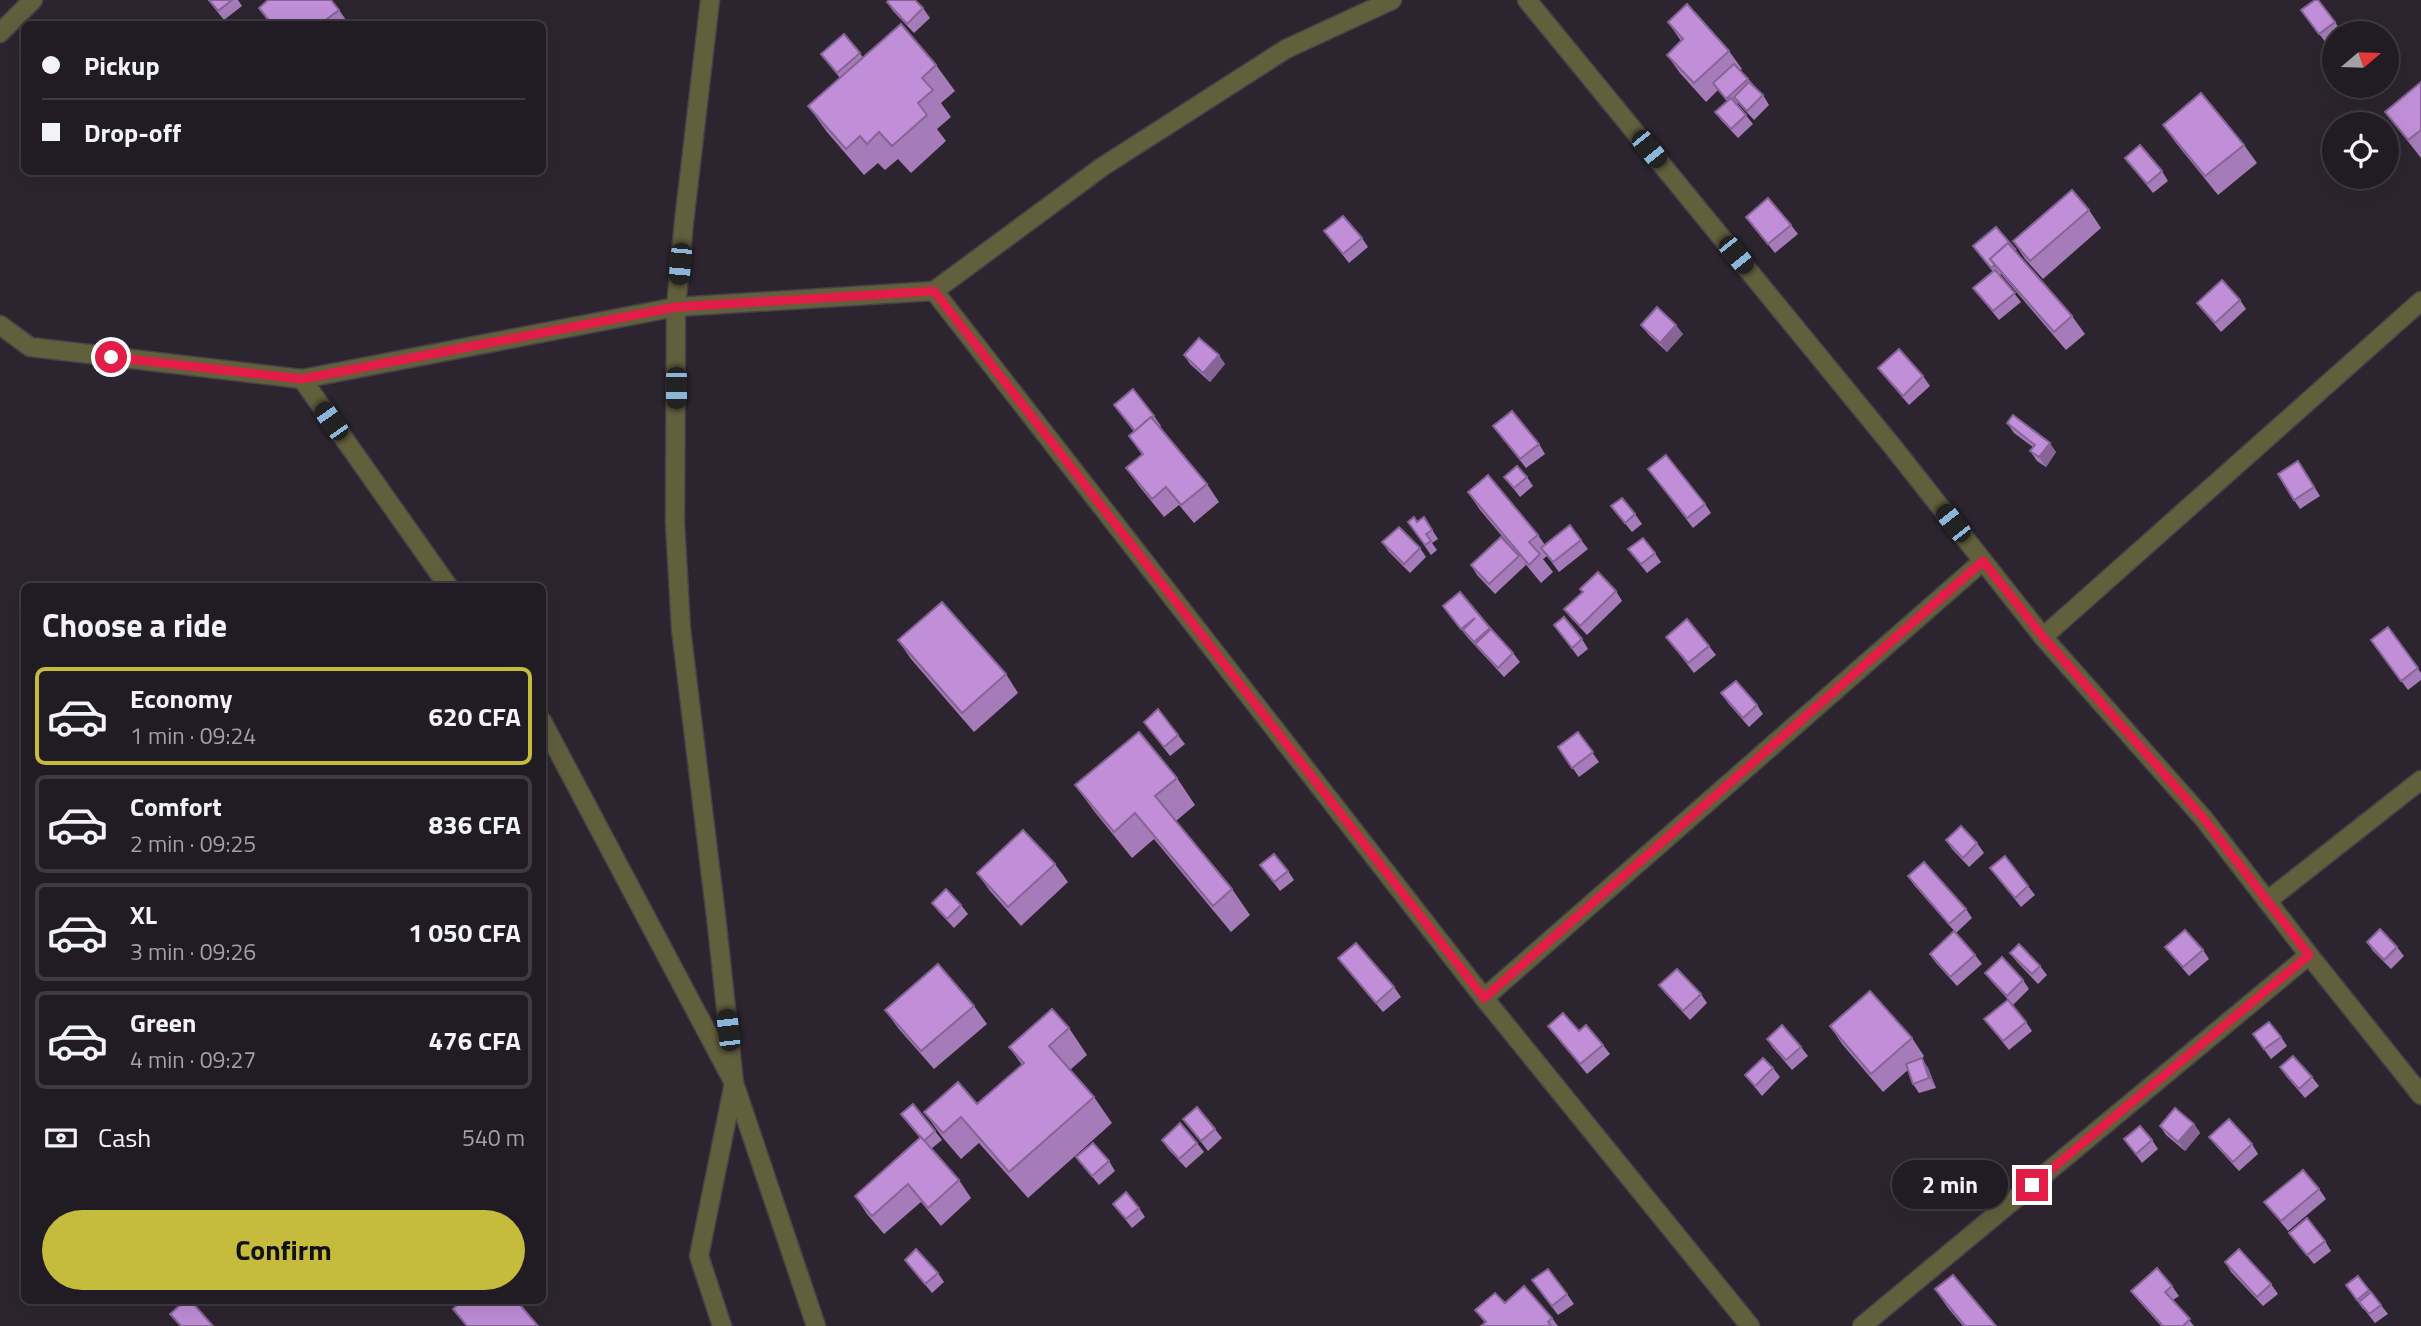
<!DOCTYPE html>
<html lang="en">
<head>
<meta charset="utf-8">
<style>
  body { margin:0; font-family:"Titillium Web",sans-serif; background:#2d2930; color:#f1f3f6; height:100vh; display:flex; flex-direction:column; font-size:26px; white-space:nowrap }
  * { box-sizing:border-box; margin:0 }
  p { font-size:23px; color:#a2a1a6 }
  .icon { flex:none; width:38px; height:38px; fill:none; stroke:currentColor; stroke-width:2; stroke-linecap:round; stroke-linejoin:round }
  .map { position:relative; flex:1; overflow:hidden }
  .drawer { position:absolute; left:21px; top:583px; width:525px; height:721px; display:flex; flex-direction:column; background:#211c23; border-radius:10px; box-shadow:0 7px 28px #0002,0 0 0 2px #3e3a41 }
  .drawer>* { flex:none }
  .banner { position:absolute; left:21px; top:21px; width:525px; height:154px; border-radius:10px; box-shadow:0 7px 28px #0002,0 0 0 2px #3e3a41; display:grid; align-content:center; height:154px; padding:0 21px; background:#211c23 }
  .needle { width:46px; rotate:71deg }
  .fabs { position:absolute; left:2322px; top:21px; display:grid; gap:14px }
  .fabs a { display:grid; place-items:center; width:77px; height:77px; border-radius:50%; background:#211c23; box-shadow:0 7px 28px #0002,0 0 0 2px #3e3a41; font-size:35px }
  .end { position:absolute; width:32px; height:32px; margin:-16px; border:9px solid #e11d48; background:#fff; box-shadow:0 0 0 4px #fff }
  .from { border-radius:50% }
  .bubble { position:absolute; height:49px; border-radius:24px; background:#211c23; box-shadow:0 7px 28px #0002,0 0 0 2px #3e3a41; font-size:23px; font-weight:700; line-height:49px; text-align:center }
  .car { position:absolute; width:21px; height:42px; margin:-21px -10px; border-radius:9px; box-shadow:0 0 5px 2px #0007; background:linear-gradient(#222 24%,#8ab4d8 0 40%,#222 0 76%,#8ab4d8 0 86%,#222 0) }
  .banner b { display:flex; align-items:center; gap:24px; height:66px; font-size:26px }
  .banner b+b { border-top:2px solid #3e3a41 }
  .banner i { width:18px; height:18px; background:#f1f3f6 }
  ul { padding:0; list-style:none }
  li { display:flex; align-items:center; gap:21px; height:98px; margin:0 14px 10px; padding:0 7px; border:4px solid #3e3a41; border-radius:10px }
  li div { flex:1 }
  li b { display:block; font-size:26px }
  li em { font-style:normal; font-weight:700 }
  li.active { border-color:#c5bc3d }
  li>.icon { width:63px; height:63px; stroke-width:1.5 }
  h2 { padding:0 21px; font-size:32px; line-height:84px }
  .pay { display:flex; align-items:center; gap:18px; height:77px; padding:0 21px; font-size:26px }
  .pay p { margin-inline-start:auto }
  .button { display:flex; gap:14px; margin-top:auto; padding:14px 21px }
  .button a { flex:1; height:80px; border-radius:42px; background:#c5bc3d; color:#111; font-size:28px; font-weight:700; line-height:80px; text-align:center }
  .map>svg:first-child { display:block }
</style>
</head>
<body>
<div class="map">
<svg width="2421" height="1326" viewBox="0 0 2421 1326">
  <rect width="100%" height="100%" fill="#2c252f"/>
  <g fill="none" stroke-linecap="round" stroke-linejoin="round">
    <g stroke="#47414a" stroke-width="21">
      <g id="minor">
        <path d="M710 0 684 222 676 307 675 523 681 629 717 925 734 1083 699 1256 722 1326"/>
        <path d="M1527 0 1893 447 2043 637 2204 819 2309 955 2421 1095"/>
        <path d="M0 33 33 0"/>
        <path d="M934 291 1484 998 1750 1326"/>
        <path d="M0 325 30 347 302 379 676 307 934 291 1102 167 1286 49 1392 0"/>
        <path d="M302 379 448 586"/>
        <path d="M2043 637 2421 301"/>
        <path d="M542 721 734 1083 816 1326"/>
        <path d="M2267 901 2421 780"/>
        <path d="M1484 998 1983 561"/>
        <path d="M1862 1326 2309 955"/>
      </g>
    </g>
    <use href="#minor" stroke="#625f3d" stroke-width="18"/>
  </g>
  <g fill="#a57bb9">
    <path d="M208 0H238L242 6 224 20Z"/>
    <path d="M887 2 923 8 930 18 914 33 893 11Z"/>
    <path d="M259 8 339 10 349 24H270Z"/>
    <path d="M2301 10 2335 22 2341 31 2339 33H2334V36L2326 43Z"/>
    <path d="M1668 22 1729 51 1742 69 1740 70 1763 95 1769 105 1754 120 1738 103 1737 104 1753 124 1738 138 1722 121 1715 112 1727 101 1718 90 1706 102 1680 73 1667 55 1681 41Z"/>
    <path d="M860 53 863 58 936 65 955 91 941 103 951 117 937 129 946 141 911 173 898 159 885 170 878 163 864 175 827 132 808 106 840 78 821 54Z"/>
    <path d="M2421 82V158L2385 112Z"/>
    <path d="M2163 125 2244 145 2257 163 2218 195 2176 143Z"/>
    <path d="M2125 158 2162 171 2168 181 2153 193Z"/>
    <path d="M2089 210 2101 228 2043 279 2025 259 2013 241Z"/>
    <path d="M1746 217 1791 225 1798 234 1775 253Z"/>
    <path d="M1324 231 1362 238 1368 247 1349 263Z"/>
    <path d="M1973 246 2015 249 2021 257 2072 316 2085 334 2066 350 2001 274 2000 275 2021 302 1999 320 1973 288 1993 272Z"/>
    <path d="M2240 300 2246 309 2221 332 2204 312 2197 303Z"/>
    <path d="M1641 325 1683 334 1667 352 1648 334Z"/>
    <path d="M1184 355 1225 364 1210 382 1190 364Z"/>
    <path d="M1878 368 1923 376 1930 386 1909 405 1885 377Z"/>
    <path d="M1114 405 1154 416 1161 426 1160 427 1207 484 1219 502 1194 523 1179 505 1164 517 1139 486 1126 468 1142 455 1129 436 1134 432Z"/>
    <path d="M2007 423 2056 452 2046 467 2037 461 2030 451 2033 447 2014 433Z"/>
    <path d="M1493 426 1539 444 1545 454 1526 468Z"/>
    <path d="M1648 469 1705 504 1711 513 1693 528Z"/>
    <path d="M2304 470 2320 496 2300 509 2294 500Z"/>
    <path d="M1504 477H1527L1533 486 1520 497Z"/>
    <path d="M1468 492 1538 535 1545 545 1581 540 1588 549 1559 572 1547 556 1543 559 1553 572 1541 583 1523 561 1526 565 1495 594 1477 575 1471 565 1512 548 1480 510Z"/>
    <path d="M1611 506 1635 514 1642 524 1632 532Z"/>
    <path d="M1424 517 1438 539 1432 543 1437 550 1431 555 1408 522H1417Z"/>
    <path d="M1382 542 1420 548 1426 557 1410 573 1389 552Z"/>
    <path d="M1628 549 1655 553 1661 562 1647 573Z"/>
    <path d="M1616 591 1622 601 1587 635 1571 618 1564 609Z"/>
    <path d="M1460 592 1491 629 1513 653 1520 662 1504 677 1468 638 1443 606Z"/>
    <path d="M1554 625 1582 639 1588 649 1578 657Z"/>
    <path d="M2388 627 2421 673V680L2408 690 2371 640Z"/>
    <path d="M1666 637 1709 646 1716 655 1694 673Z"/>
    <path d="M898 640 1006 674 1018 693 974 732 911 659Z"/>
    <path d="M1721 693 1757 705 1763 714 1749 727 1728 703Z"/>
    <path d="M1144 722 1178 735 1185 744 1170 756Z"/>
    <path d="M1578 732 1599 762 1579 777 1558 747Z"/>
    <path d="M1177 778 1195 805 1176 821 1232 889 1250 915 1231 932 1154 839 1132 858 1094 811 1075 785Z"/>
    <path d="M1946 840 1977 843 1984 853 1969 867 1952 849Z"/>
    <path d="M1055 864 1068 882 1021 926 990 891 977 873Z"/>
    <path d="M1260 865 1288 871 1294 880 1280 891Z"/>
    <path d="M1990 868 2028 886 2035 895 2021 907Z"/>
    <path d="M1908 876 1966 909 1972 918 1956 933 1914 885Z"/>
    <path d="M932 903 961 905 968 914 954 928 939 912Z"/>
    <path d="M2367 942 2397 947 2404 956 2391 969 2373 951Z"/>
    <path d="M2165 947 2203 950 2209 959 2189 976 2172 956Z"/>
    <path d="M2010 953 2040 966 2047 975 2038 984 2017 962Z"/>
    <path d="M1930 954 1975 955 1982 964 1957 986 1936 963Z"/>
    <path d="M1338 958 1394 987 1401 997 1383 1012 1345 967Z"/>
    <path d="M1985 973 2023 980 2029 989 2013 1005 1992 982Z"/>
    <path d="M1659 985 1701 994 1707 1003 1690 1020 1666 994Z"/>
    <path d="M974 1006 987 1024 934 1069 898 1028 885 1010Z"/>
    <path d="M1984 1019 2026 1022 2032 1031 2009 1050Z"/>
    <path d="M1548 1026 1579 1031 1603 1045 1610 1054 1587 1074Z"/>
    <path d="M1830 1026 1912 1038 1924 1056 1922 1059 1928 1068 1936 1088 1919 1093 1913 1084 1908 1070 1883 1092 1842 1044Z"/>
    <path d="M1069 1028 1087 1055 1070 1070 1094 1097 1112 1123 1028 1198 979 1143 961 1159 943 1138 924 1112 977 1104 1022 1065 1009 1047Z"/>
    <path d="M2253 1034 2281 1037 2287 1046 2271 1059Z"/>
    <path d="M1767 1039 1801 1047 1808 1056 1792 1070 1773 1048Z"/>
    <path d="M2280 1067 2312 1077 2319 1086 2305 1098 2286 1076Z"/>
    <path d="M1773 1068 1780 1077 1762 1096 1745 1075Z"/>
    <path d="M901 1114 935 1131 942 1140 931 1149 959 1180 971 1198 941 1226 921 1202 884 1234 867 1214 855 1196 920 1138Z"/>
    <path d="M1183 1119 1215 1129 1222 1138 1208 1151Z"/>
    <path d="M2194 1124 2200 1133 2185 1151 2166 1135 2160 1126Z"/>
    <path d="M2209 1137 2252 1144 2258 1154 2239 1171 2216 1146Z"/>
    <path d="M2124 1139 2152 1140 2158 1149 2142 1163Z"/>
    <path d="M1162 1140 1197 1143 1204 1152 1186 1168 1168 1149Z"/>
    <path d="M1076 1157 1109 1161 1115 1171 1099 1185Z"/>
    <path d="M2319 1189 2326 1199 2288 1231 2264 1202Z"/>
    <path d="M1113 1204 1139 1208 1145 1217 1132 1228Z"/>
    <path d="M2289 1233 2325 1241 2331 1251 2314 1264Z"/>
    <path d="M905 1260 938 1273 944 1282 932 1293Z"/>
    <path d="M2225 1262 2271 1284 2278 1294 2263 1306 2231 1272Z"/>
    <path d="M2358 1276 2388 1314 2375 1323 2364 1309H2363L2346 1285Z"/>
    <path d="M2172 1286 2179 1296 2173 1300 2194 1326H2161L2138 1300 2131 1291Z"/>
    <path d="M1935 1289 1996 1326H1963L1948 1308Z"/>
    <path d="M1539 1290 1567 1294 1574 1304 1558 1315Z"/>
    <path d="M1505 1303 1552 1318 1558 1326H1481L1485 1323 1475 1310Z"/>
  </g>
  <g fill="#866496">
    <path d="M1676 325 1683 334 1667 352 1660 343Z"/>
    <path d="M1219 355 1225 364 1210 382 1203 373Z"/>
    <path d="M2050 443 2056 452 2046 467 2039 457Z"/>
    <path d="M1922 1058 1928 1068 1936 1088 1929 1078Z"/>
    <path d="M2194 1124 2200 1133 2185 1151 2178 1142Z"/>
  </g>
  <g fill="#c08fd7" stroke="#866496" stroke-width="2">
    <path d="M209 0H232L218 11Z"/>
    <path d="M268 0H331L339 10 320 24H272L259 8Z"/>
    <path d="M889 0H915L923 8 907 24 887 2Z"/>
    <path d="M2315 0H2318L2335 22 2319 34 2301 10Z"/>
    <path d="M1687 4 1729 51 1694 83 1667 55 1683 39 1668 22Z"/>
    <path d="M901 24 936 65 922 78 933 90 918 103 927 115 892 146 879 132 867 144 860 136 846 149 808 106Z"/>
    <path d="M844 34 860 53 837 73 821 54Z"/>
    <path d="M1734 64 1748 79 1726 99 1713 83Z"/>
    <path d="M1749 82 1763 95 1747 111 1734 97Z"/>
    <path d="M2421 82V130L2408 140 2385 112Z"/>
    <path d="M2201 93 2244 145 2205 176 2163 125Z"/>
    <path d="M1731 98 1746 115 1731 129 1715 112Z"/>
    <path d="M2140 145 2162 171 2147 184 2125 158Z"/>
    <path d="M2072 190 2089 210 2030 261 2013 241Z"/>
    <path d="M1768 198 1791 225 1768 244 1746 217Z"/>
    <path d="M1343 216 1362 238 1343 254 1324 231Z"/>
    <path d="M1996 227 2015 249H2014L2008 243 1990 259 1995 265 1991 268 1973 246Z"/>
    <path d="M2008 243 2072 316 2054 332 1990 259Z"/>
    <path d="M1995 270 2015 293 1993 311 1973 288Z"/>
    <path d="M2222 280 2240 300 2215 323 2197 303Z"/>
    <path d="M1657 307 1676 325 1660 343 1641 325Z"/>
    <path d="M1199 338 1219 355 1203 373 1184 355Z"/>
    <path d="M1899 349 1923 376 1903 396 1878 368Z"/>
    <path d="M1133 389 1154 416 1152 418 1151 417 1135 431 1114 405Z"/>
    <path d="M1512 411 1539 444 1520 459 1493 426Z"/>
    <path d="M2013 415 2050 443 2039 457 2030 451 2035 445 2007 423Z"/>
    <path d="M1151 417 1207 484 1181 505 1166 487 1152 499 1126 468 1143 454 1129 436Z"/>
    <path d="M1666 455 1705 504 1687 518 1648 469Z"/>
    <path d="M2298 461 2314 487 2294 500 2278 474Z"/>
    <path d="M1517 466 1527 477 1514 488 1504 477Z"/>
    <path d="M1488 475 1538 535 1529 542 1540 554 1529 565 1468 492Z"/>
    <path d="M1622 498 1635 514 1625 523 1611 506Z"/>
    <path d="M1414 517 1417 522 1424 517 1432 530 1426 534 1431 541 1425 545 1408 522Z"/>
    <path d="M1570 525 1581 540 1553 562 1541 548Z"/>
    <path d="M1399 527 1420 548 1404 564 1382 542Z"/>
    <path d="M1501 537 1519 556 1489 584 1471 565Z"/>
    <path d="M1643 538 1655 553 1641 564 1628 549Z"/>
    <path d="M1598 572 1616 591 1580 626 1564 609 1583 592 1580 589Z"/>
    <path d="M1460 592 1490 628 1474 642 1463 630 1475 618 1461 629 1443 606Z"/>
    <path d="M942 602 1006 674 962 713 898 640Z"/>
    <path d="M1564 617 1582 639 1572 648 1554 625Z"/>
    <path d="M1687 619 1709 646 1688 663 1666 637Z"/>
    <path d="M2388 627 2418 668 2401 681 2371 640Z"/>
    <path d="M1491 629 1513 653 1498 668 1475 644Z"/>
    <path d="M1736 681 1757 705 1743 718 1721 693Z"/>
    <path d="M1158 709 1178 735 1164 747 1144 722Z"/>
    <path d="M1139 732 1177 778 1155 796 1232 889 1213 906 1135 813 1114 832 1075 785Z"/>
    <path d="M1578 732 1593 752 1572 768 1558 747Z"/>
    <path d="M1961 826 1977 843 1963 858 1946 840Z"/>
    <path d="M1023 830 1055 864 1008 907 977 873Z"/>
    <path d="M1274 854 1288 871 1274 882 1260 865Z"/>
    <path d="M2005 856 2028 886 2015 898 1990 868Z"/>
    <path d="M1924 862 1966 909 1949 924 1908 876Z"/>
    <path d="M946 889 961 905 947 919 932 903Z"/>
    <path d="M2380 929 2397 947 2384 960 2367 942Z"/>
    <path d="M2185 930 2203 950 2183 967 2165 947Z"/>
    <path d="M1954 931 1975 955 1950 977 1930 954Z"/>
    <path d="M1356 943 1394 987 1376 1003 1338 958Z"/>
    <path d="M2019 944 2040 966 2032 974 2010 953Z"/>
    <path d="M2002 957 2023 980 2007 996 1985 973Z"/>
    <path d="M938 964 974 1006 921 1051 885 1010Z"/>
    <path d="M1677 969 1701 994 1683 1011 1659 985Z"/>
    <path d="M1870 991 1912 1038 1871 1074 1830 1026Z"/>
    <path d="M2008 1000 2026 1022 2003 1041 1984 1019Z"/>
    <path d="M1052 1009 1069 1028 1049 1046 1094 1097 1009 1172 961 1117 943 1133 924 1112 958 1082 977 1104 1024 1063 1009 1047Z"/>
    <path d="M1563 1013 1579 1031 1586 1025 1603 1045 1580 1064 1548 1026Z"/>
    <path d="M2269 1022 2281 1037 2264 1049 2253 1034Z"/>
    <path d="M1782 1025 1801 1047 1786 1060 1767 1039Z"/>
    <path d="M2293 1056 2312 1077 2299 1089 2280 1067Z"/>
    <path d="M1763 1058 1773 1068 1755 1086 1745 1075Z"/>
    <path d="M1922 1058 1929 1078 1913 1084 1906 1064Z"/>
    <path d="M913 1104 935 1131 924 1141 901 1114Z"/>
    <path d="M1197 1107 1215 1129 1201 1141 1183 1119Z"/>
    <path d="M2175 1108 2194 1124 2178 1142 2160 1126Z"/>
    <path d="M2229 1119 2252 1144 2233 1162 2209 1137Z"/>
    <path d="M1180 1123 1197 1143 1179 1159 1162 1140Z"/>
    <path d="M2140 1126 2152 1140 2136 1154 2124 1139Z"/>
    <path d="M921 1137 959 1180 928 1208 908 1184 872 1216 855 1196Z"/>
    <path d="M1093 1143 1109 1161 1092 1176 1076 1157Z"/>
    <path d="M2303 1170 2319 1189 2281 1221 2264 1202Z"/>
    <path d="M1126 1192 1139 1208 1126 1219 1113 1204Z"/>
    <path d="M2307 1218 2325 1241 2307 1255 2289 1233Z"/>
    <path d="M916 1249 938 1273 925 1284 905 1260Z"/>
    <path d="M2239 1249 2271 1284 2257 1297 2225 1262Z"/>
    <path d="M2157 1268 2172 1286 2165 1292 2190 1319 2183 1326H2163L2131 1291Z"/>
    <path d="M1548 1269 1567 1294 1552 1306 1532 1280Z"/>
    <path d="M1953 1275 1996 1326H1965L1935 1289Z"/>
    <path d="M2358 1276 2369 1290 2357 1300 2346 1285Z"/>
    <path d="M1524 1286 1552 1318 1548 1322 1551 1326H1481L1486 1322 1475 1310 1495 1293 1505 1303Z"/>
    <path d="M2371 1292 2381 1305 2369 1314 2359 1302Z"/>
    <path d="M186 1300H190L213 1326H181L170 1314Z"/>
    <path d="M463 1300H516L538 1326H467L453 1309Z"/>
  </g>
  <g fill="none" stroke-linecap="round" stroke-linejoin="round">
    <path stroke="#e11d48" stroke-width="9" d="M111 357 302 379 676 307 934 291 1484 998 1983 561 2043 637 2204 819 2309 955 2032 1185"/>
  </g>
</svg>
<div class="fabs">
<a><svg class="needle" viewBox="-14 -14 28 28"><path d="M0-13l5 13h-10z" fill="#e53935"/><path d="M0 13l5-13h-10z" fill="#a2a1a6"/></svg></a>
<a><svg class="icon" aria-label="locate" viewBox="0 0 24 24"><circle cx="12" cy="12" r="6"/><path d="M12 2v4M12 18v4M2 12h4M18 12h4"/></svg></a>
</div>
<i class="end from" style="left:111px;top:357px"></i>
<i class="end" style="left:2032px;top:1185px"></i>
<div class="bubble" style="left:1892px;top:1160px;width:116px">2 min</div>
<i class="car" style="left:1649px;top:149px;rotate:141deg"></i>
<i class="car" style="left:1736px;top:255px;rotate:141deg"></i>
<i class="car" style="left:680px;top:264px;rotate:185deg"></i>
<i class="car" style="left:676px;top:388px;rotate:180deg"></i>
<i class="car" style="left:331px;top:421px;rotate:325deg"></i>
<i class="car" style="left:1953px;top:523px;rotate:322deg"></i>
<i class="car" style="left:728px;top:1030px;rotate:354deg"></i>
<div class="banner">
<b><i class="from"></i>Pickup</b>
<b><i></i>Drop-off</b>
</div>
<section class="drawer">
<h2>Choose a ride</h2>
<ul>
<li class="active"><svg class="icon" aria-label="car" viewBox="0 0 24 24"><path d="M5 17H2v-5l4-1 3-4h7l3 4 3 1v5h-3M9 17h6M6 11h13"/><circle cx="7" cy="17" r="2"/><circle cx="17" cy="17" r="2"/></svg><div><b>Economy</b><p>1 min · 09:24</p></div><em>620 CFA</em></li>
<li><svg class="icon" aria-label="car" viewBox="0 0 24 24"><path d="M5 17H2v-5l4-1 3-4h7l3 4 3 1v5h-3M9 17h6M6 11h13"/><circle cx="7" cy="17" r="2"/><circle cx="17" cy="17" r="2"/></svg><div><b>Comfort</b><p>2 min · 09:25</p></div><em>836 CFA</em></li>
<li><svg class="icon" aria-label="car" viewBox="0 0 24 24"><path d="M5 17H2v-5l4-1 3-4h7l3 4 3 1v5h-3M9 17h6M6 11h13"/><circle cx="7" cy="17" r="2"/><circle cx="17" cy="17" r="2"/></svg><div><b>XL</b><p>3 min · 09:26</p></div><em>1 050 CFA</em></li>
<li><svg class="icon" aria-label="car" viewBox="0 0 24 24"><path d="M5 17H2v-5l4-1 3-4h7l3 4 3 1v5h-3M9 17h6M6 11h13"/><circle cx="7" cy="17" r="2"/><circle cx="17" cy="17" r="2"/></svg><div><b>Green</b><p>4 min · 09:27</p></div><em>476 CFA</em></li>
</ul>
<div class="pay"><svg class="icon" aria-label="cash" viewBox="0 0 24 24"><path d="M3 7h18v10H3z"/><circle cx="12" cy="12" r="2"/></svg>Cash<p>540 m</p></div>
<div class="button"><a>Confirm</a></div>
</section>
</div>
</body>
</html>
